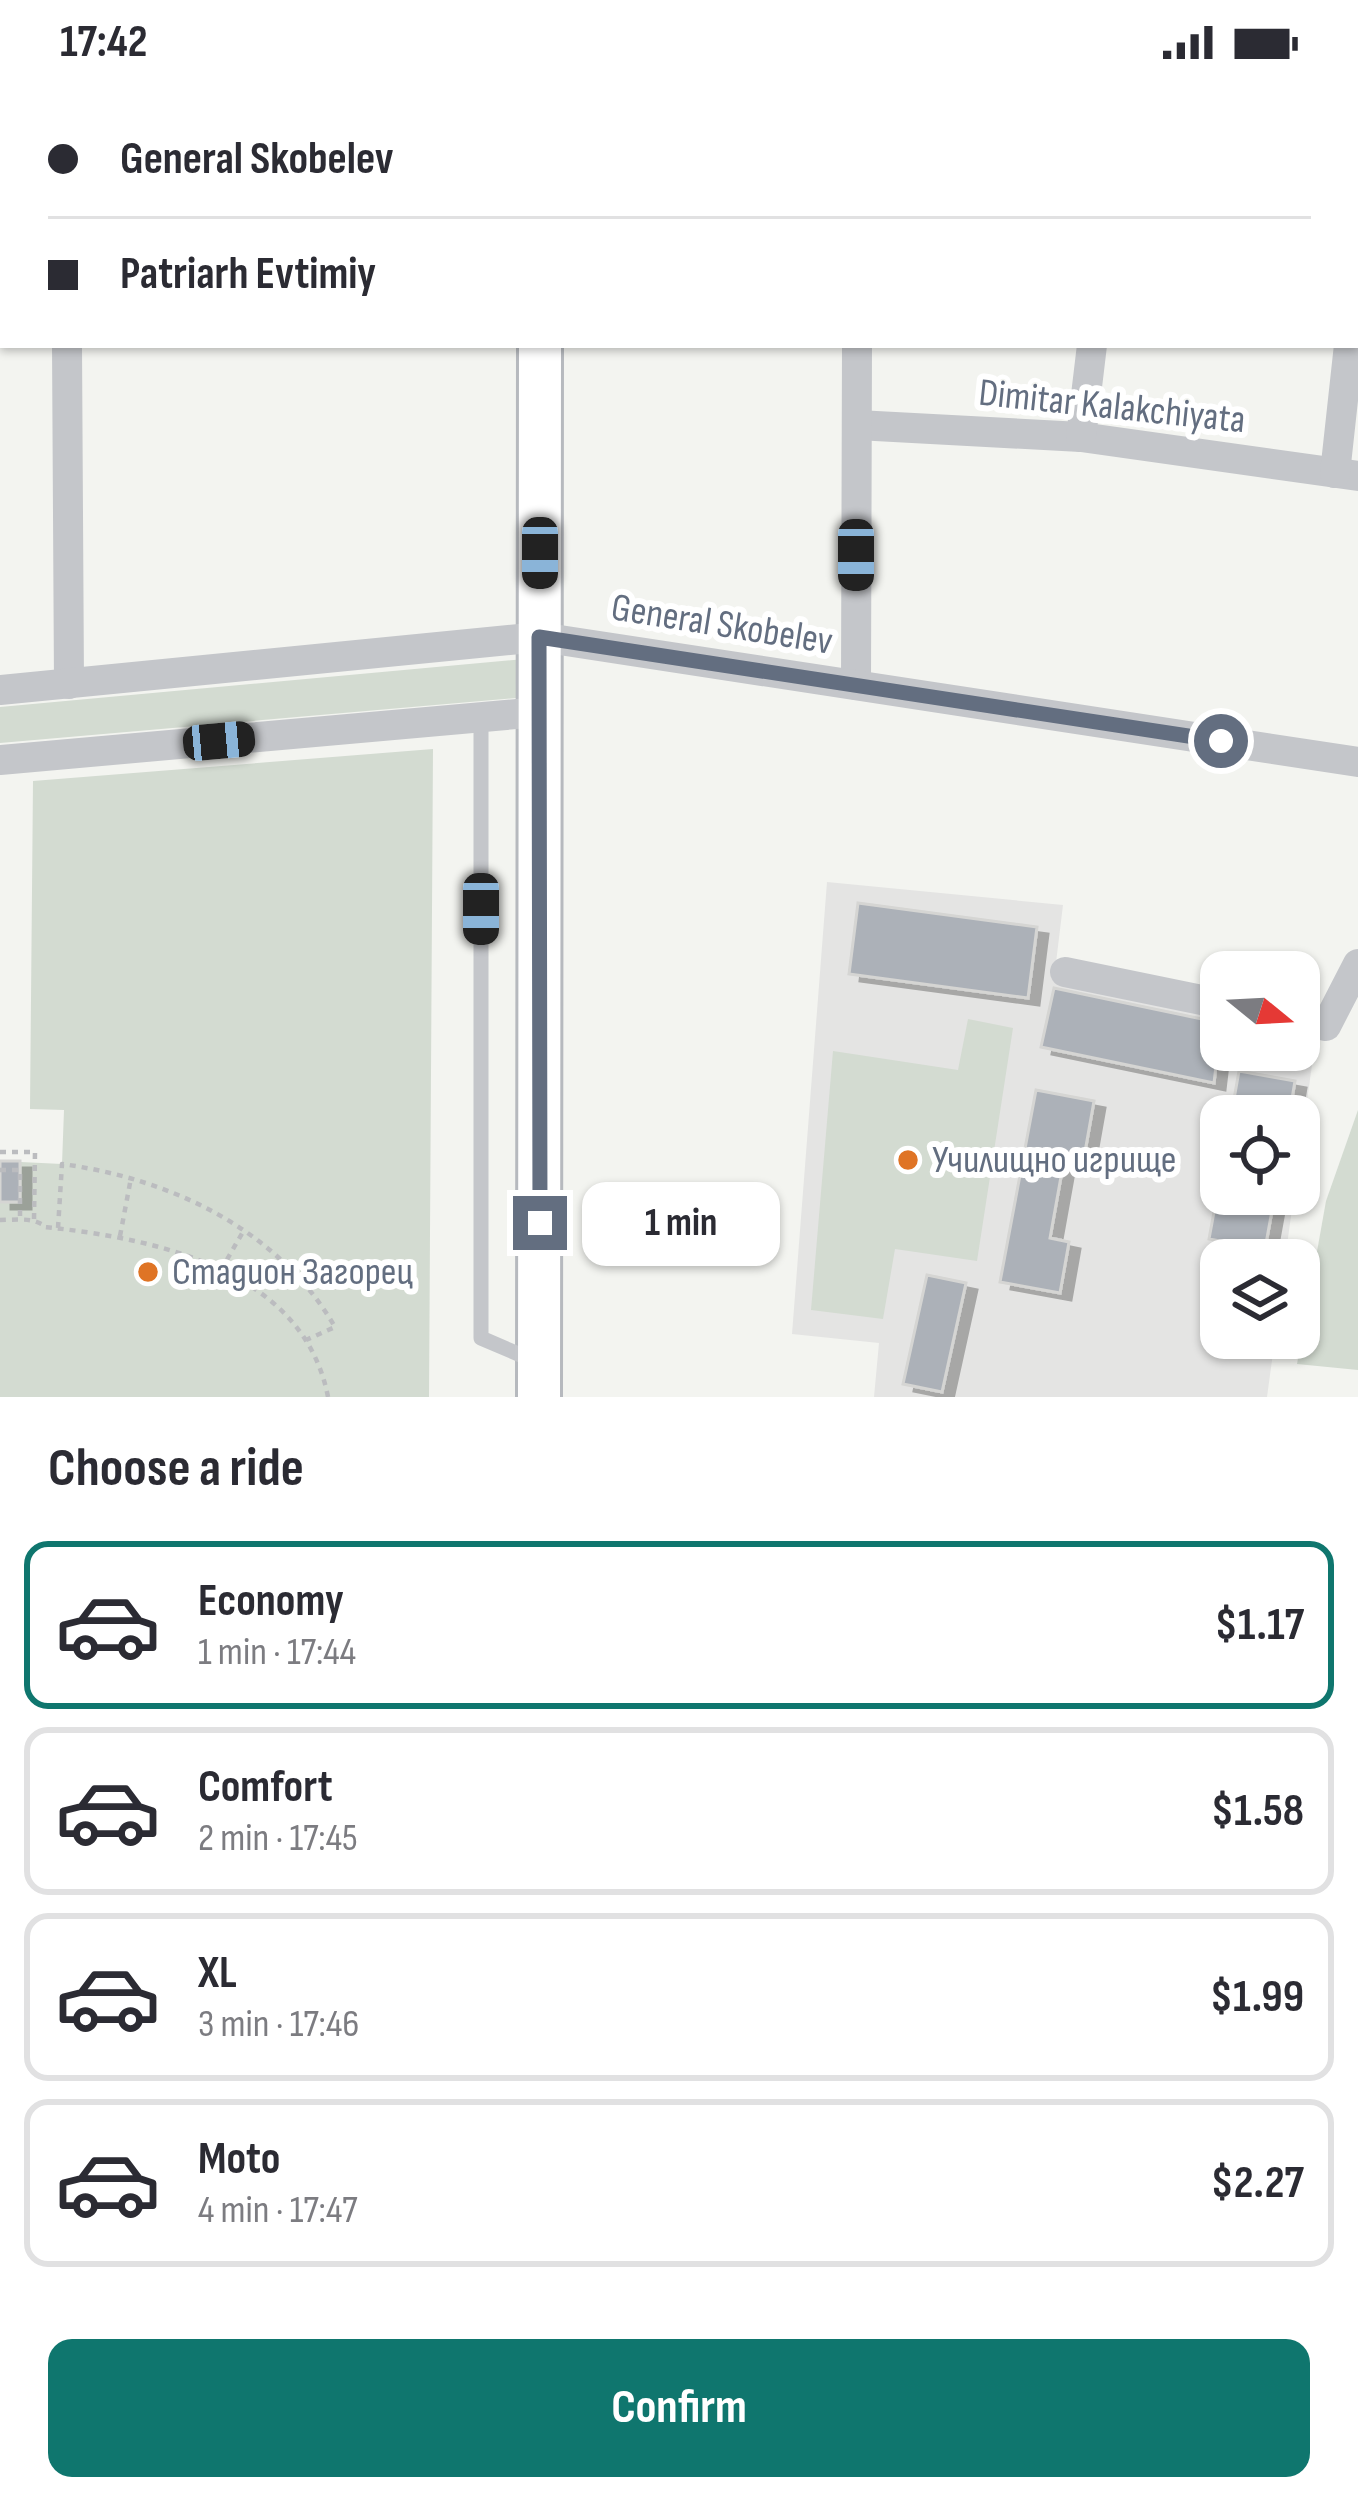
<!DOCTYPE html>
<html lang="en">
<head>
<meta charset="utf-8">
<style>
  body { margin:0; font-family:"Sofia Sans Condensed",sans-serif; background:#f7f7f7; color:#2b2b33; height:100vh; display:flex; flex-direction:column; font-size:45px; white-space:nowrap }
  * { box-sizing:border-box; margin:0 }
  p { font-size:39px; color:#7c7c81 }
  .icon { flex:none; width:66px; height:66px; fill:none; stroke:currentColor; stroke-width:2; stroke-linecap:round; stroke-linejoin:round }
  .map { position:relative; height:1313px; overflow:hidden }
  .panel { display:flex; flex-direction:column; background:#fff; flex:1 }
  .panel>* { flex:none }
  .top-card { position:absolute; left:0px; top:0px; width:1359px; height:264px; box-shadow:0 3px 9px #0004; display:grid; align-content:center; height:264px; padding:0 48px; background:#fff }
  .needle { width:78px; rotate:108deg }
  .fabs { position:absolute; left:1200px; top:867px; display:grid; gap:24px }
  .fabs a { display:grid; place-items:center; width:120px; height:120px; border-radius:24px; background:#fff; box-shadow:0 3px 9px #0004; font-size:60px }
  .end { position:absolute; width:54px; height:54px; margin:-27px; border:15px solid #636e80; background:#fff; box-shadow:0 0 0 6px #fff }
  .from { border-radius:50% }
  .bubble { position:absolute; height:84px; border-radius:24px; background:#fff; box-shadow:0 3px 9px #0004; font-size:39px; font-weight:700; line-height:84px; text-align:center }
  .car { position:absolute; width:36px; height:72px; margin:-36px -18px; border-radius:15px; box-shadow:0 0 9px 3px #0007; background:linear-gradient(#222 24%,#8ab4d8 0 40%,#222 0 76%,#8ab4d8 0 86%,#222 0) }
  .top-card b { display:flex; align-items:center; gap:42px; height:114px; font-size:45px }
  .top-card b+b { border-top:3px solid #e1e1e2 }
  .top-card i { width:30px; height:30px; background:#2b2b33 }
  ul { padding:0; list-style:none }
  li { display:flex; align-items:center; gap:36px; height:168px; margin:0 24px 18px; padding:0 24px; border:6px solid #e1e1e2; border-radius:24px }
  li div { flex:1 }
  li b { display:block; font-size:45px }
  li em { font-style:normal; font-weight:700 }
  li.current { border-color:#0f766e }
  li>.icon { width:108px; height:108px; stroke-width:1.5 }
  h2 { padding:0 48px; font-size:54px; line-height:144px }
  .action { display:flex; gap:24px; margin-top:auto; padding:24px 48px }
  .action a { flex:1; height:138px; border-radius:24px; background:#0f766e; color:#fff; font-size:48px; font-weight:700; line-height:138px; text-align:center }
  .status { display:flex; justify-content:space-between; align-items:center; height:84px; padding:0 60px; background:#fff; direction:ltr }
  .status svg { height:33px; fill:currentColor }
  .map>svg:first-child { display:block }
</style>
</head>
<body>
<div class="status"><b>17:42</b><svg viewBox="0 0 49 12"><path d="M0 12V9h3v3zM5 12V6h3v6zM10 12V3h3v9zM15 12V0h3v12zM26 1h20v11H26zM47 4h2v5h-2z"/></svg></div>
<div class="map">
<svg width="1358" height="1313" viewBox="0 0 1358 1313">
  <defs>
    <filter id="shadow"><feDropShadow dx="11" dy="7" stdDeviation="0" flood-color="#0004"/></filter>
  </defs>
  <rect width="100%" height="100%" fill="#f3f4f0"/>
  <path fill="#e4e4e3" d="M827 798 1063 821 1054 895 1221 932V966H1299V949L1316 952 1299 1075V1032H1221V1110H1294L1285 1176H1221V1254H1275L1267 1313H874L879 1259 792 1250Z"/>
  <g fill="#d3dbd1">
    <path d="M525 575 527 613 0 659V623Z"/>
    <path d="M433 665 429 1313H0V1077L62 1080 64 1026 30 1025 33 697Z"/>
    <path d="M968 935 1013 944 977 1177 895 1165 883 1235 811 1226 833 967 958 986Z"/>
    <path d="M1358 1026V1286L1297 1280 1326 1117Z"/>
  </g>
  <g fill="#acb1b8" stroke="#d5d5d3" stroke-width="3" filter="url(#shadow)">
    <path d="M858 819 1037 843 1028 914 849 890Z"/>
    <path d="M1054 904 1221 939 1214 999 1041 963Z"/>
    <path d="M1239 987 1295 997 1289 1032H1231Z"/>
    <path d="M1036 1006 1094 1017 1083 1079 1064 1076 1050 1154 1069 1158 1060 1209 1000 1198Z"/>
    <rect x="0" y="1077" width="20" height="41"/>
    <path d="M1221 1090V1110H1275L1265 1165 1209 1155Z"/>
    <path d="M927 1191 966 1199 942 1308 903 1300Z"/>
  </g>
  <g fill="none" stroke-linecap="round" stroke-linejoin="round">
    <g stroke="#b6b9be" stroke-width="48">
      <g id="secondary">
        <path d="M541 3V0"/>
        <path d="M539 1313 540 261"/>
      </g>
    </g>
    <g stroke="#bbbcbf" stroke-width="4.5" stroke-dasharray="6 6" stroke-linecap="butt">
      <path d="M0 1068H35L34 1136"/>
      <path d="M0 1086H20V1136"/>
      <path d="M0 1136C11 1136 27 1134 37 1138 54 1145 36 1142 54 1144 161 1156 304 1188 328 1313"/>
      <path d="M58 1144 62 1080C171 1095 278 1145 335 1243L306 1256"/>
      <path d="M120 1152 131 1094"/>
      <path d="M221 1186 244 1146"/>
    </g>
    <path stroke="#c4c6ca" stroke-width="15" d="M481 634V1254L537 1278"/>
    <g stroke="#c4c6ca" stroke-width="30">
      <path d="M73 3V0"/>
      <path d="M857 3V0"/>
      <path d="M1123 3V0"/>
      <path d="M1356 200 1358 182"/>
      <path d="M0 239H3"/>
      <path d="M67 261 69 600"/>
      <path d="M857 341 1081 353 1358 392"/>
      <path d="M1081 353 1092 261"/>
      <path d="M1335 389 1349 261"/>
      <path d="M856 601 857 261"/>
      <path d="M0 606 540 553 1358 678"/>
      <path d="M0 676 539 628"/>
      <path d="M1065 888 1221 920"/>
      <path d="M1299 936 1326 942 1358 880"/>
    </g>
    <use href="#secondary" stroke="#fff" stroke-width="42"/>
  </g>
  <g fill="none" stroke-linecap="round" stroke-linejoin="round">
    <path stroke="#636e80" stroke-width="15" d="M540 1139 539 553 1221 657"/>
  </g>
  <g fill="#df7425" stroke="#fff" stroke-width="4.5">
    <circle cx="908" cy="1076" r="12"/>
    <circle cx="148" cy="1188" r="12"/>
  </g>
  <g text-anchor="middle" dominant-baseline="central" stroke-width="12" stroke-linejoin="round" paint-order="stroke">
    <g font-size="39" fill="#636e80" stroke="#fff">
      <text transform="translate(1112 323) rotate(6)">Dimitar Kalakchiyata</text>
      <text transform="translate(722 541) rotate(9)">General Skobelev</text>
    </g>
    <g font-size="39" fill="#636e80" stroke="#fff" text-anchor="start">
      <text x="932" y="1076">Училищно игрище</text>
      <text x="172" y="1188">Стадион Загорец</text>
    </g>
  </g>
</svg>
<div class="fabs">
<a><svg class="needle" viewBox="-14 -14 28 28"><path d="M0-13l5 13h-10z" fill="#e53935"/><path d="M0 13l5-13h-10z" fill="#7c7c81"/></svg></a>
<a><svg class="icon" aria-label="locate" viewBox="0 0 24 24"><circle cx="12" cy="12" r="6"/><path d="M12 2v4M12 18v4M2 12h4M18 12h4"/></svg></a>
<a><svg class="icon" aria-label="layers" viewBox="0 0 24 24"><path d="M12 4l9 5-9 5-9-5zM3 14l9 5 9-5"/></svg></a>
</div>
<i class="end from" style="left:1221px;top:657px"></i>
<i class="end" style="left:540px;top:1139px"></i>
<div class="bubble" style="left:582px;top:1098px;width:198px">1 min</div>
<i class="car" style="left:540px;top:469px;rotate:180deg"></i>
<i class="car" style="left:856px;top:471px;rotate:180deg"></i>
<i class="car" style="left:219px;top:657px;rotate:85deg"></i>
<i class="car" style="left:481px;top:825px;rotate:180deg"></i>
<div class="top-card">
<b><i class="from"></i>General Skobelev</b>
<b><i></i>Patriarh Evtimiy</b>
</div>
</div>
<section class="panel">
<h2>Choose a ride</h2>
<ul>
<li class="current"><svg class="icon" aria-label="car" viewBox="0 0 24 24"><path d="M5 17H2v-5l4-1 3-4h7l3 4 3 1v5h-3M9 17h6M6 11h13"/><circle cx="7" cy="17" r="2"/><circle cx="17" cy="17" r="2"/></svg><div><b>Economy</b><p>1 min · 17:44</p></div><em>$1.17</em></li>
<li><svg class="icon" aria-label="car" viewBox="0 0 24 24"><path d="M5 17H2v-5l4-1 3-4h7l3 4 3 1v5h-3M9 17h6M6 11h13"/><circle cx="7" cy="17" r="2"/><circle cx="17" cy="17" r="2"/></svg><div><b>Comfort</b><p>2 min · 17:45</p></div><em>$1.58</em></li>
<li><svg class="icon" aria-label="car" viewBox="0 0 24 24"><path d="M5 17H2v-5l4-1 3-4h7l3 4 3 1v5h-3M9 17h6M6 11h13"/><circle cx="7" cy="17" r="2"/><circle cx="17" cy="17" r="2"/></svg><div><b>XL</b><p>3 min · 17:46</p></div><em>$1.99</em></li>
<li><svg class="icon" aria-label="car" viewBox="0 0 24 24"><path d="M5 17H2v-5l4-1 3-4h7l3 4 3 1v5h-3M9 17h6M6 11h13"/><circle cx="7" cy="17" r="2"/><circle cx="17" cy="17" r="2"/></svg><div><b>Moto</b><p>4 min · 17:47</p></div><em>$2.27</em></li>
</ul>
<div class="action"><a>Confirm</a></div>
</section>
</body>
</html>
